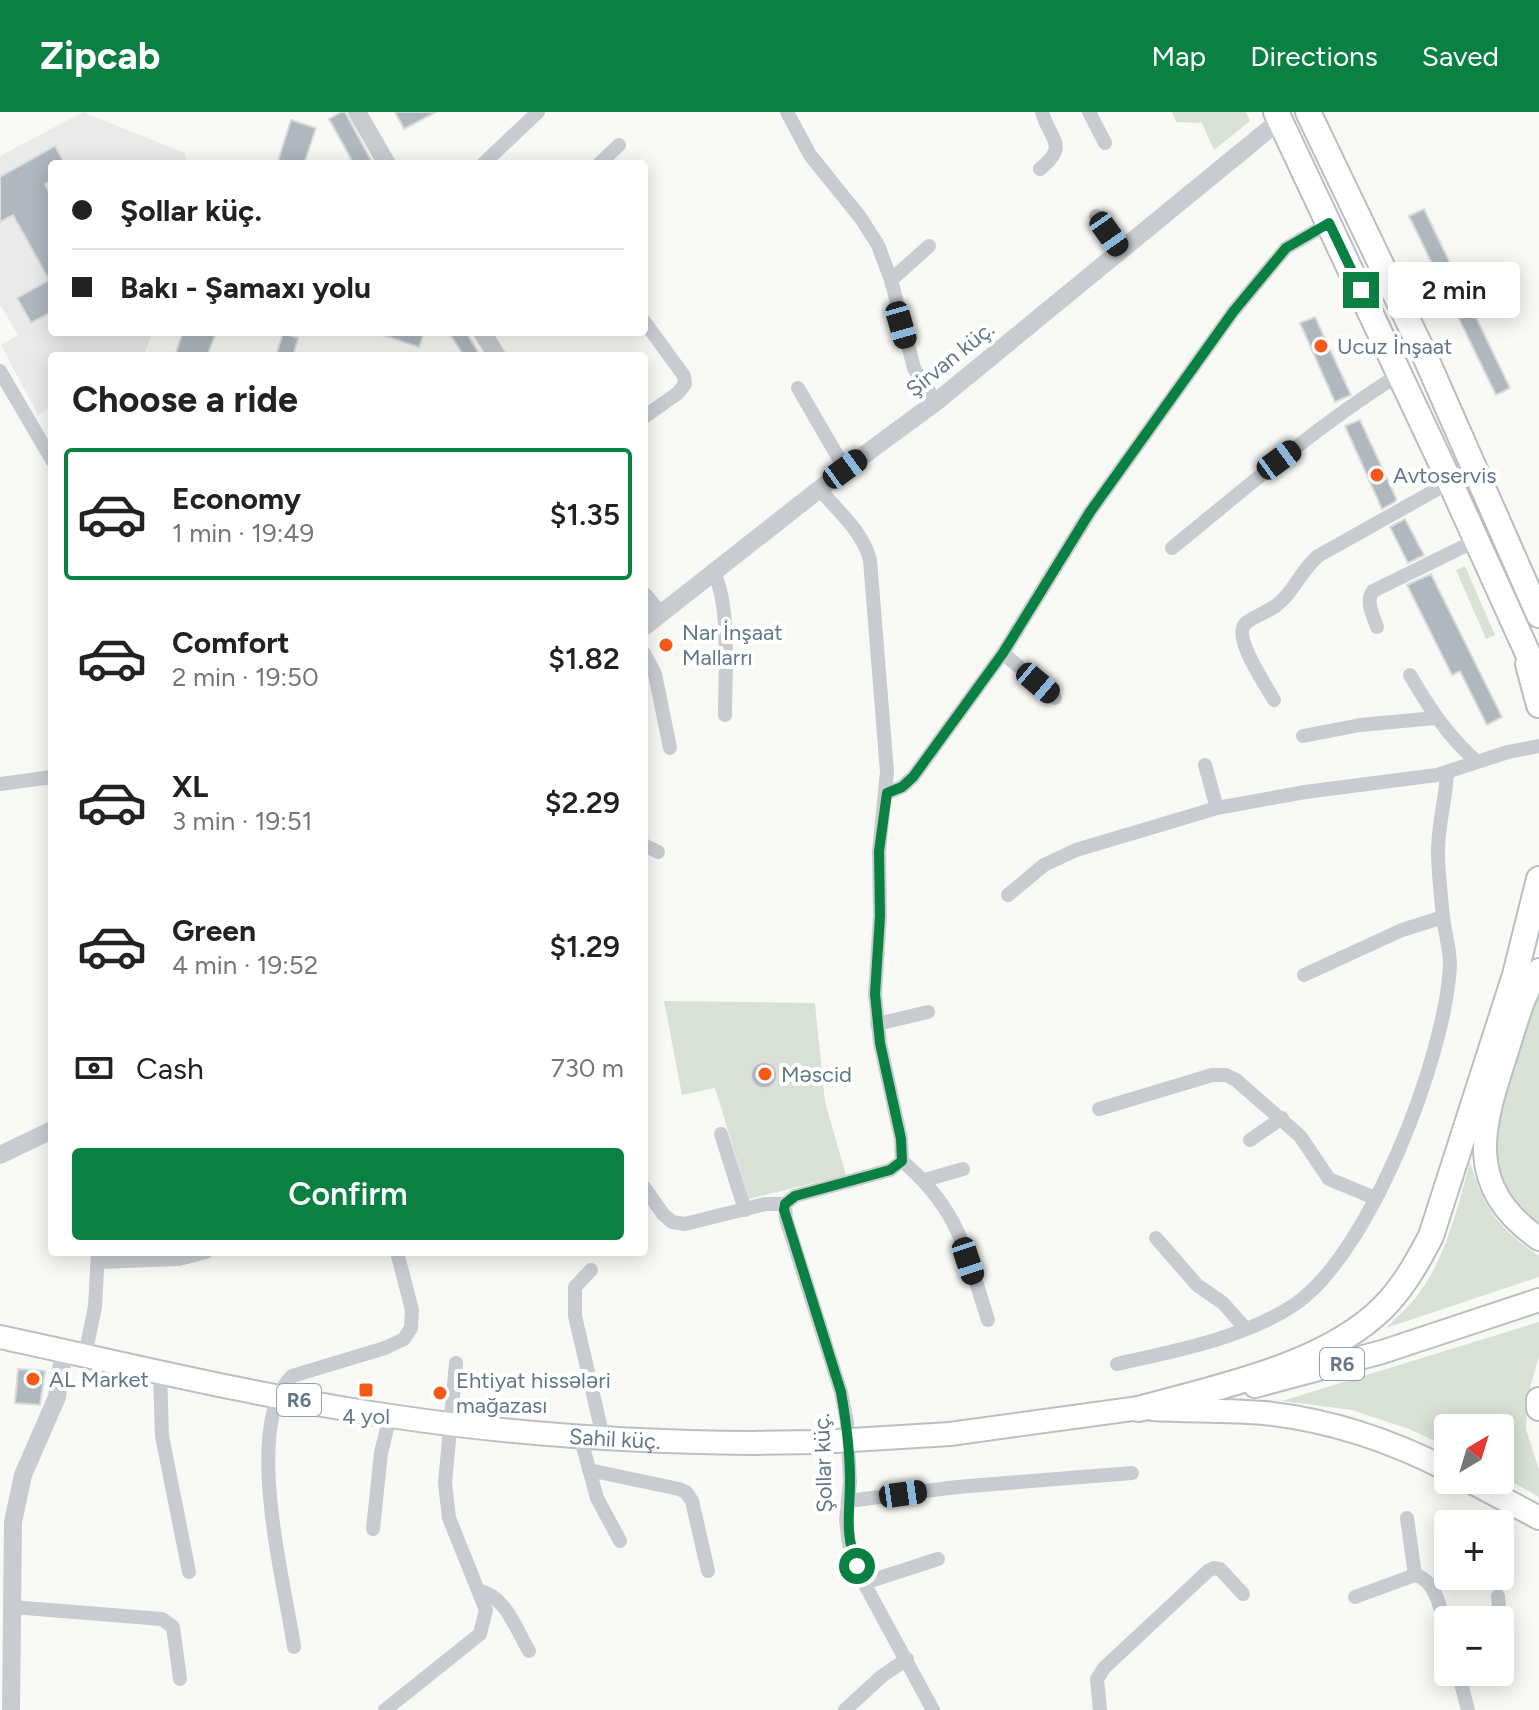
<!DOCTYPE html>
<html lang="en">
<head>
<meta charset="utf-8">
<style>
  body { margin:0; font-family:Figtree,sans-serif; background:#f2f2f2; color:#222; height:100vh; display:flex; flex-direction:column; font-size:30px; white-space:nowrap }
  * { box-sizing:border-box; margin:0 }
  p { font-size:26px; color:#767676 }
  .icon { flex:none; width:44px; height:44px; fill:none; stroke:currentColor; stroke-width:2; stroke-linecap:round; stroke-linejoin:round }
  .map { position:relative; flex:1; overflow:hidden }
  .drawer { position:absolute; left:48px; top:240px; width:600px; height:904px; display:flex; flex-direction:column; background:#fff; border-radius:8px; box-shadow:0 4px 20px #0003 }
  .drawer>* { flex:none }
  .guide { position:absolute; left:48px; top:48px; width:600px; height:176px; border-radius:8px; box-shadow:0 4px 20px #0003; display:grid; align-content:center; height:176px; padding:0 24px; background:#fff }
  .needle { width:52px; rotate:38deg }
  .buttons { position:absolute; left:1434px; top:1302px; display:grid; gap:16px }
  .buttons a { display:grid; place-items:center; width:80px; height:80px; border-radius:8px; background:#fff; box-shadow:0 4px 20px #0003; font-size:40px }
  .end { position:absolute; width:36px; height:36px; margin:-18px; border:10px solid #0b8043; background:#fff; box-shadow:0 0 0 4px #fff }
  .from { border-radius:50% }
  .bubble { position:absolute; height:56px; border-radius:8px; background:#fff; box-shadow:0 4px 20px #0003; font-size:26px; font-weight:600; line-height:56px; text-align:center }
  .car { position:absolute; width:24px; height:48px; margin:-24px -12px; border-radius:10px; box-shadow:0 0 6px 2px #0007; background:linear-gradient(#222 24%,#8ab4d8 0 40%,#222 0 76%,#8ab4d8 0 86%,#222 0) }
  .guide b { display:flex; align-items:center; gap:28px; height:76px; font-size:30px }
  .guide b+b { border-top:2px solid #e0e0e0 }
  .guide i { width:20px; height:20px; background:#222 }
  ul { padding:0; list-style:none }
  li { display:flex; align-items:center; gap:24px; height:132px; margin:0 16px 12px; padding:0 8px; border:4px solid transparent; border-radius:8px }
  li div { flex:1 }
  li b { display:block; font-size:30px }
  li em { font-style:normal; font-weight:600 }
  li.current { border-color:#0b8043 }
  li>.icon { width:72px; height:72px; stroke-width:1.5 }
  h2 { padding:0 24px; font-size:36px; line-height:96px }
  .pay { display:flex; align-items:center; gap:20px; height:88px; padding:0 24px; font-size:30px }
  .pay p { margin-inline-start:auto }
  .action { display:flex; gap:16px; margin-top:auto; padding:16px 24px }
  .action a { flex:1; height:92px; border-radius:8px; background:#0b8043; color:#fff; font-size:32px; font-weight:600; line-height:92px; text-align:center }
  header { display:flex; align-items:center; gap:48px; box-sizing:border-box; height:112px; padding:0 40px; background:#0b8043; color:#fff }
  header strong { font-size:38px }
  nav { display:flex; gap:44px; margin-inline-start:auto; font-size:28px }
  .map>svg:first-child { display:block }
</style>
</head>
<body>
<header>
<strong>Zipcab</strong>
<nav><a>Map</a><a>Directions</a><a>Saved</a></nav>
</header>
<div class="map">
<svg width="1539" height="1598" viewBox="0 0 1539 1598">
  <rect width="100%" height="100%" fill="#f8f9f5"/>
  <path fill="#e9eae9" d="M83 0 185 41 187 52H52V220H152L144 244H52V294L38 303 1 233 18 223 0 193V44Z"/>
  <g fill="#d9e1d6">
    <path d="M1172 0H1246L1250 9 1214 38 1202 11 1176 10Z"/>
    <path d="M1465 454 1495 523 1486 527 1456 458Z"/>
    <path d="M1539 882V1115L1511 1089 1495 1058 1493 1021 1526 912Z"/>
    <path d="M664 889 815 891 825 990 846 1063 749 1087 715 976 682 983Z"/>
    <path d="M1470 1050C1484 1097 1498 1116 1539 1144V1165L1386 1216C1395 1207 1405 1198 1413 1189 1445 1150 1457 1098 1470 1050Z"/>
    <path d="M1539 1210V1244L1528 1283 1526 1317 1539 1358V1385L1500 1363V1316H1448V1335L1409 1317 1352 1298 1282 1289Z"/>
  </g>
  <g fill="#b0b7bf" stroke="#dadad8" stroke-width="2">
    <path d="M341 0H345L373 52H354L329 7Z"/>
    <path d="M395 0H436L404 17Z"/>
    <path d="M291 8 316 16 304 52H277Z"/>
    <path d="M55 34 65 52H52V68L45 72 52 86V200L31 211 17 186 49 168 13 103 0 110V65Z"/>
    <path d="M1424 97 1510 276 1496 283 1409 104Z"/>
    <path d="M1315 205 1351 283 1335 290 1300 211Z"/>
    <path d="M183 220H216L207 244H175Z"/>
    <path d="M380 220H424L419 235 380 222Z"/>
    <path d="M449 220H466L480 244H464Z"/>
    <path d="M283 221 298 226 293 244H276Z"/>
    <path d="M1360 308 1396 386V389L1382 397 1345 314Z"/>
    <path d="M1405 407 1424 443 1408 451 1390 415Z"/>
    <path d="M1431 462 1502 605 1487 613 1460 559 1452 563 1407 473Z"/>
    <circle cx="764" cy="963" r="13"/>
    <path d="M18 1257 45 1259 40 1293 15 1291Z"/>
  </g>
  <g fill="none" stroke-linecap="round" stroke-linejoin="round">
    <g stroke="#bbbfc3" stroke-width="26">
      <g id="primary">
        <path d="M1539 858C1523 882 1516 911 1507 939 1482 1016 1463 1073 1539 1127"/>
        <path id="s1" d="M0 1225C130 1253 260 1285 391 1304 510 1322 632 1330 753 1331"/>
        <path d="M1255 1274 1382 1240 1539 1188"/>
        <path d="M1152 1297C1189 1299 1227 1298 1264 1301 1330 1308 1390 1328 1448 1358"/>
        <path d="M950 1322 1154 1294"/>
        <path d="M1468 1368 1539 1406"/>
      </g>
    </g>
    <g stroke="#babec1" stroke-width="28">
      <g id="trunk">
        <path d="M1276 0 1450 370 1539 566"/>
        <path d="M1308 0 1424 242 1539 503"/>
        <path d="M1528 552 1539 593"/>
        <path d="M1539 1288V1296"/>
        <path d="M1139 1297C1214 1276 1314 1256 1374 1204 1399 1183 1416 1153 1431 1124L1515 863 1539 767"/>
      </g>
    </g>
    <g stroke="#c8ccd0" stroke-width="14">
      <path d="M787 0 810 43 860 105 878 133 891 168 914 256 936 290"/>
      <path d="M1089 0 1105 31"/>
      <path d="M483 52 538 0"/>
      <path d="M599 52 619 33"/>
      <path d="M1040 57C1069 33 1051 30 1042 0"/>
      <path d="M1096 104 1121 139"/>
      <path d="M891 168 929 134"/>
      <path d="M644 209 684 264 685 272 678 281 644 305"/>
      <path d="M0 259 52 348"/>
      <path d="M798 276 845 357"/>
      <path d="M1172 436C1246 376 1319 312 1400 262"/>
      <path d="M713 459C731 492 725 564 725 603"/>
      <path d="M1377 515C1373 503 1365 489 1373 479L1477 428"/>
      <path d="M644 541 655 562 670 636"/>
      <path d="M1003 541 1055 586"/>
      <path d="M1410 563C1429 596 1448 624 1477 650"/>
      <path d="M1274 588C1266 573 1231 524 1246 511 1256 503 1269 500 1278 492 1294 480 1301 458 1318 444L1450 370"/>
      <path d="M1303 624 1360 613 1435 606"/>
      <path d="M1205 653 1217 696"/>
      <path d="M0 672 52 665"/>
      <path d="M887 681 902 675 913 665 1003 541 1090 400 1233 200 1286 136 1329 111"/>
      <path d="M644 733 658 740"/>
      <path d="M1008 783 1044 753 1076 738 1217 696 1305 680 1437 663 1508 640 1539 634"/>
      <path d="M1304 863 1402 818 1443 805"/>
      <path d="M877 912 928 900"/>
      <path d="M1099 997 1212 963H1226L1236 968 1300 1024 1329 1067 1375 1086"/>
      <path d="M721 1022 745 1098"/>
      <path d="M1250 1028 1282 1006"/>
      <path d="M902 1049C959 1097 966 1140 988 1208"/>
      <path d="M925 1068 963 1057"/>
      <path d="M644 1075 663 1102 672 1110 685 1112 765 1092H785L795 1084 890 1058 902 1049 901 1027 880 931 875 882 880 804 879 739 887 660 870 448C863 420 838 399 819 377"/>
      <path d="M785 1092 786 1107 841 1280 847 1311 850 1370 846 1408 849 1432 864 1471 933 1598"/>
      <path d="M1156 1126 1197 1173 1223 1191 1245 1216"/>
      <path d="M98 1150 179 1147 206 1140"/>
      <path d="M591 1158 575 1175V1204L603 1325"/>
      <path d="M85 1243 95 1195 98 1140"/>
      <path d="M1117 1252C1175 1239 1244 1226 1294 1193 1370 1142 1446 943 1450 853 1450 837 1445 821 1443 805 1441 784 1438 760 1438 739 1438 713 1446 687 1447 660"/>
      <path d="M160 1260 162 1324 189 1460"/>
      <path d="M580 1324 597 1386 620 1429"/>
      <path d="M589 1358 679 1377 686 1380 692 1389 708 1459"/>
      <path d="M848 1389 957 1375 1132 1361"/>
      <path d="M1407 1406 1415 1463"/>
      <path d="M373 1417 381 1341 390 1304"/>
      <path d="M864 1471 938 1447"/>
      <path d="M479 1479C505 1483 516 1517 529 1539"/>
      <path d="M1498 1484 1500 1508"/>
      <path d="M1355 1485 1415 1463C1438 1468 1442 1505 1448 1526"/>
      <path d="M12 1495 162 1507 173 1515 180 1567"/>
      <path d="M1500 1508 1503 1539 1500 1541"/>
      <path d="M294 1535C285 1471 242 1313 292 1264L385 1236 404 1227 411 1216 412 1198 397 1140"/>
      <path d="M1458 1560 1468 1598"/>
      <path d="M385 1598 480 1522 486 1498 449 1406 445 1371 456 1251"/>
      <path d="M845 1598 882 1564 907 1547"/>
      <path d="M1100 1598 1097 1567 1104 1556 1208 1459 1214 1456 1220 1457 1243 1482"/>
    </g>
    <g stroke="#c8ccd0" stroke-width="18">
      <path d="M357 0 387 52"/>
      <path d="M482 220 497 244"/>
      <path d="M644 484 659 502"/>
      <path d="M644 515 845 357 936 290 1280 8"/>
      <path d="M0 1043 52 1018"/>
      <path d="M11 1598 13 1410 23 1363 57 1285 64 1239"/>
    </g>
    <use href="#primary" stroke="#fff" stroke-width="22"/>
    <use href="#trunk" stroke="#fff" stroke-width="24"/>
    <g stroke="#bbbfc3" stroke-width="26" stroke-linecap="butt">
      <path id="primary-bridge" d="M753 1331 819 1330 950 1322"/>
    </g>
    <use href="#primary-bridge" stroke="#fff" stroke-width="22"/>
  </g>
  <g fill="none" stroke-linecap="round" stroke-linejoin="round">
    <path stroke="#0b8043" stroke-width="10" d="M857 1454C844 1418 850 1404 850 1368 850 1338 846 1309 841 1280L784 1098 785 1092 795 1084 890 1058 902 1049 901 1027 880 931 875 882 880 804 879 739 887 681 902 675 913 665 1003 541 1090 400 1233 200 1286 136 1329 111 1361 178"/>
  </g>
  <g fill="#f55919" stroke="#fff" stroke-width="3">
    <circle cx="1321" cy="234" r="8"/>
    <circle cx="1377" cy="363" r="8"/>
    <circle cx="666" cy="533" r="8"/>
    <circle cx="765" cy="962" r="8"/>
    <circle cx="33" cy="1267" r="8"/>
    <rect x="358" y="1270" width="16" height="16" rx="4"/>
    <circle cx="440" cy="1281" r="8"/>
  </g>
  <g text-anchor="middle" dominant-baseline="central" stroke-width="8" stroke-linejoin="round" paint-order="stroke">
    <g fill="#fff" stroke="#92a0ad" stroke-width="2">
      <rect x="1320" y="1236" width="44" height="32" rx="6"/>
      <rect x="277" y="1272" width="44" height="32" rx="6"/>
    </g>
    <g font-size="20" font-weight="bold" fill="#64778a">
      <text x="1342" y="1252">R6</text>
      <text x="299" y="1288">R6</text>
    </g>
    <g font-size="22" fill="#64778a" stroke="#fff" text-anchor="start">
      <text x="1337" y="234">Ucuz İnşaat</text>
      <text x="1393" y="363">Avtoservis</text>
      <text x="682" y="520">Nar İnşaat<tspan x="682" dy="25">Mallarrı</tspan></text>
      <text x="781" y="962">Məscid</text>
      <text x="49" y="1267">AL Market</text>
      <text x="456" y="1268">Ehtiyat hissələri<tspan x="456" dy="25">mağazası</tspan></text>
      <text x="366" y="1304" text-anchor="middle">4 yol</text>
    </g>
    <g font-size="22" fill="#64778a" stroke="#fff">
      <text transform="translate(950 247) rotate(-39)">Şirvan küç.</text>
      <text stroke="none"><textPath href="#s1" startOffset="624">Sahil küç.</textPath></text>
      <text transform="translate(823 1351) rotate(-92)">Şollar küç.</text>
    </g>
  </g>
</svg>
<div class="buttons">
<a><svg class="needle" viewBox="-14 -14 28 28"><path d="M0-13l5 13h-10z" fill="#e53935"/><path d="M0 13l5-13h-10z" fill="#767676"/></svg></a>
<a>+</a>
<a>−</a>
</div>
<i class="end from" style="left:857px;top:1454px"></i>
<i class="end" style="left:1361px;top:178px"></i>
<div class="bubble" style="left:1388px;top:150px;width:132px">2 min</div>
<i class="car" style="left:1109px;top:122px;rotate:145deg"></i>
<i class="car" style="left:901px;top:213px;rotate:164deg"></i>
<i class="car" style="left:1279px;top:348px;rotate:54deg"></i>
<i class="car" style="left:845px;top:357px;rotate:54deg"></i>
<i class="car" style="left:1038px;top:571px;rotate:130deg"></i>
<i class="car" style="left:968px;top:1149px;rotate:162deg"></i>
<i class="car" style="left:903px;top:1382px;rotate:82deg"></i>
<div class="guide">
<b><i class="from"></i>Şollar küç.</b>
<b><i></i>Bakı - Şamaxı yolu</b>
</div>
<section class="drawer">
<h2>Choose a ride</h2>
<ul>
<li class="current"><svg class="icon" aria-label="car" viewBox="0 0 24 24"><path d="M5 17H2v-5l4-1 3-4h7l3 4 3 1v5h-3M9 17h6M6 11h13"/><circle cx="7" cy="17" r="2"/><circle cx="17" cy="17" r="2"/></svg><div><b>Economy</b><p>1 min · 19:49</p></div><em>$1.35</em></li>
<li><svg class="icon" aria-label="car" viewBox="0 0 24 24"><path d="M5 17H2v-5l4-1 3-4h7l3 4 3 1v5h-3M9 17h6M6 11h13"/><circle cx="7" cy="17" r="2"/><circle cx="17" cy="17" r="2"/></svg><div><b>Comfort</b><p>2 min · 19:50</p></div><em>$1.82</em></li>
<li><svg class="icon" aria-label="car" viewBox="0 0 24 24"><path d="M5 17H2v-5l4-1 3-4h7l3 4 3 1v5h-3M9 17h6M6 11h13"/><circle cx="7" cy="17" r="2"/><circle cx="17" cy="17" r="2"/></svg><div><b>XL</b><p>3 min · 19:51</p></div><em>$2.29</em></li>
<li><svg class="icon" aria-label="car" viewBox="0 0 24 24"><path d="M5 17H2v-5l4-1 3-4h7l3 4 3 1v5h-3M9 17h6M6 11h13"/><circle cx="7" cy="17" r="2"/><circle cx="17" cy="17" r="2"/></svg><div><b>Green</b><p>4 min · 19:52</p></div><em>$1.29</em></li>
</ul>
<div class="pay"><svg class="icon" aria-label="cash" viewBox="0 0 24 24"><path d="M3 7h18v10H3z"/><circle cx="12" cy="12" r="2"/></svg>Cash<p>730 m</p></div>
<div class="action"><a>Confirm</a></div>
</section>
</div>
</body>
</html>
